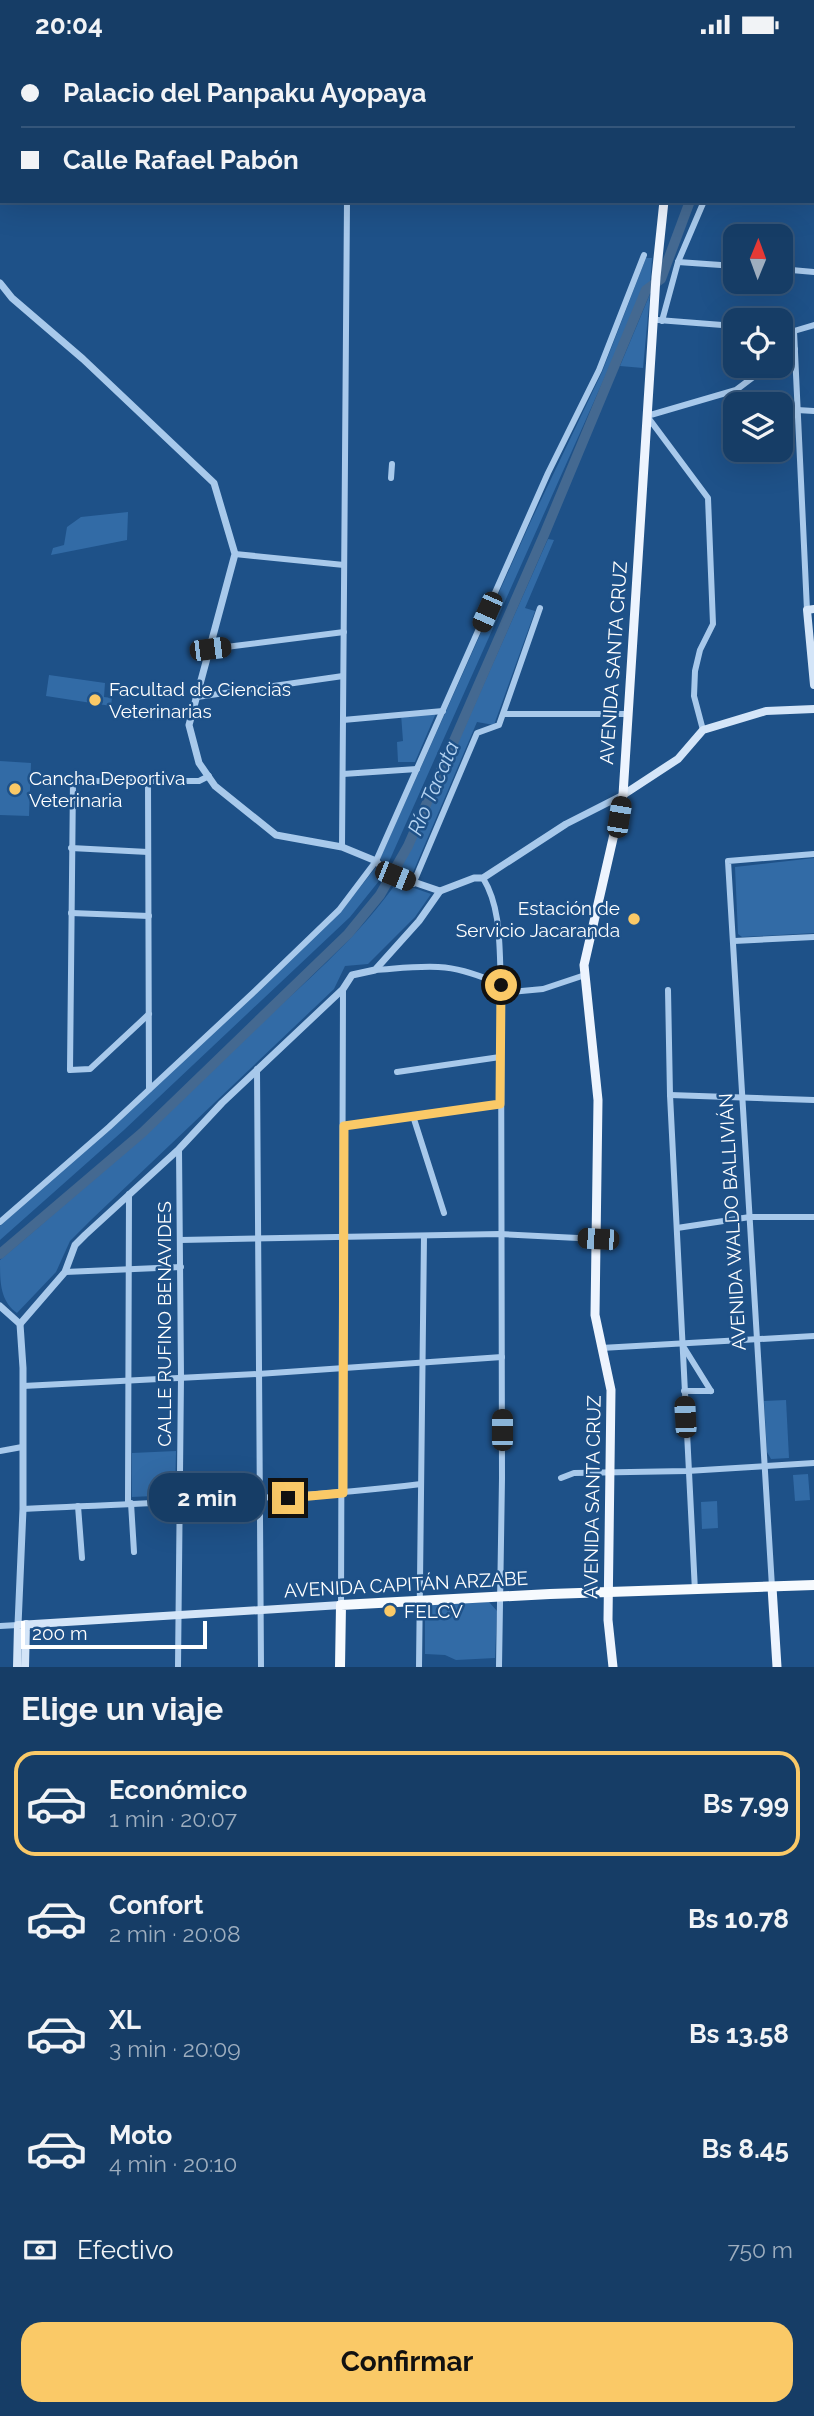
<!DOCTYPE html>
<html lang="es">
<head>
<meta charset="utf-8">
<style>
  body { margin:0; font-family:Raleway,sans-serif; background:#23486f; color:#f1f3f6; height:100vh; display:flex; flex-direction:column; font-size:26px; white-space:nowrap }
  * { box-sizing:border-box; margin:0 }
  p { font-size:23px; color:#9eaebf }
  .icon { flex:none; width:38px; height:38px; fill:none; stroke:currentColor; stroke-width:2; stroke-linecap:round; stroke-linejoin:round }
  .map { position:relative; height:1618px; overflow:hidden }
  .drawer { display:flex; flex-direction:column; background:#163d66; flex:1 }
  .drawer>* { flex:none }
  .banner { position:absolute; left:0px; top:0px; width:816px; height:154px; box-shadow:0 7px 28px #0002,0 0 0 2px #35567a; display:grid; align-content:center; height:154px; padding:0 21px; background:#163d66 }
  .needle { width:46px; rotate:1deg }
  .controls { position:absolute; left:723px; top:175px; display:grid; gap:14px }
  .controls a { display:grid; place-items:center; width:70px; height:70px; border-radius:14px; background:#163d66; box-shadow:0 7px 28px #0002,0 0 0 2px #35567a; font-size:35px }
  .scale { position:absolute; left:21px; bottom:18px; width:186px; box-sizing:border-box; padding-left:7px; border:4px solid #fff; border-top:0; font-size:19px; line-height:24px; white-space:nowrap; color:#fff; -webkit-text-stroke:5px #1e5188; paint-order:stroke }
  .end { position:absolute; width:32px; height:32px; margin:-16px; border:9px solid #fac967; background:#111; box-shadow:0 0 0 4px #111 }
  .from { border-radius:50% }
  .bubble { position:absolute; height:49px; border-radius:21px; background:#163d66; box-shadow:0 7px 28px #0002,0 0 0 2px #35567a; font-size:23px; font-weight:700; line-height:49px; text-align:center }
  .car { position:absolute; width:21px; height:42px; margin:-21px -10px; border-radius:9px; box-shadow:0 0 5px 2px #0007; background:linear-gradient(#222 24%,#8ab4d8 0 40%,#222 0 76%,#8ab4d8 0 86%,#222 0) }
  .banner b { display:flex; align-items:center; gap:24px; height:66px; font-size:26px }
  .banner b+b { border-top:2px solid #35567a }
  .banner i { width:18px; height:18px; background:#f1f3f6 }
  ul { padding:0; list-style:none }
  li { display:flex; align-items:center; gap:21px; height:105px; margin:0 14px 10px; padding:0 7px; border:4px solid transparent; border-radius:21px }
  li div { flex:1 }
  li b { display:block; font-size:26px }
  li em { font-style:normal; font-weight:700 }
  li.current { border-color:#fac967 }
  li>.icon { width:63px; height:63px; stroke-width:1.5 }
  h2 { padding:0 21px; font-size:32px; line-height:84px }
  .pay { display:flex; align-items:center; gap:18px; height:77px; padding:0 21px; font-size:26px }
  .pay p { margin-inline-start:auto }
  .action { display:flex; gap:14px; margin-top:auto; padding:14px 21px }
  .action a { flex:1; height:80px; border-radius:21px; background:#fac967; color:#111; font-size:28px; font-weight:700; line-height:80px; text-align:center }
  .status { display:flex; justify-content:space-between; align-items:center; height:49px; padding:0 35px; background:#163d66; direction:ltr }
  .status svg { height:19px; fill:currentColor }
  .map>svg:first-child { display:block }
</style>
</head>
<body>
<div class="status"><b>20:04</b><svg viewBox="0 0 49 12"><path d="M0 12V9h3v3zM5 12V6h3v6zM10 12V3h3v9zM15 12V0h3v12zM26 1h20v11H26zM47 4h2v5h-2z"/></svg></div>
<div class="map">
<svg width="814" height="1618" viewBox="0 0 814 1618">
  <rect width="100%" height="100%" fill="#1e5188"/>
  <g fill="#326ba6">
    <path d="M646 209H652L650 236 645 238 387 817 380 810 530 474 602 323Z"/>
    <path d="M650 245 643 319 620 317Z"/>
    <path d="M128 463 127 491 51 506 53 499 64 496 67 478 81 468Z"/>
    <path d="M548 490 554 491 525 559 535 562 494 676 477 673 411 828 397 824 425 768Z"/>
    <path d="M49 626 105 634 104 648 112 649 111 657 46 647Z"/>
    <path d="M436 664 415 713H398L397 693 403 692 401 665Z"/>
    <path d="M0 712 31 714 29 767 0 766Z"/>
    <path d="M814 809V884L742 888 738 885 735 818Z"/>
    <path d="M376 818 383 827 350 868 124 1081 0 1191V1177L339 865Z"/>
    <path d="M397 833 431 845 415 868 368 915 345 917 334 940 91 1171 70 1192 56 1223 17 1264C0 1252 0 1233 0 1211 83 1142 162 1067 241 993 295 942 354 894 397 833Z"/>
    <path d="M786 1351 789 1409 771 1410 767 1403 764 1352Z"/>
    <path d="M176 1402 175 1446 132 1448V1404Z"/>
    <path d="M808 1425 810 1451 795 1452 793 1426Z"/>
    <path d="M717 1452 718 1479 702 1480 701 1453Z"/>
    <path d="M489 1553 497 1562 495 1609 456 1611 445 1606 425 1605V1556Z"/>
  </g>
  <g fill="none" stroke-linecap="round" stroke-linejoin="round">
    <g stroke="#446991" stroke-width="10">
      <path d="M753 2 754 0"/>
      <path d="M0 1205 142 1084 348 885 380 846 408 797 544 486 646 241 661 230 690 152"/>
    </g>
    <g stroke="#a8c9eb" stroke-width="6">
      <path d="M347 0V2"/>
      <path d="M505 2V0"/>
      <path d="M558 2V0"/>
      <path d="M772 2 773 0"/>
      <path d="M0 140 2 138"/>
      <path d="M678 213 735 217"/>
      <path d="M780 220 814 223"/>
      <path d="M658 271 735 277"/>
      <path d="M662 272 678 213 704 152"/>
      <path d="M780 281 794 282 814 276"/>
      <path d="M794 282 807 561"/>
      <path d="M780 305 795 300"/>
      <path d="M797 361 814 362"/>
      <path d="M391 429 392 415"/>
      <path d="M235 505 344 516"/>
      <path d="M210 600 344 583"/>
      <path d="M197 648 343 627"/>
      <path d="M504 665H628"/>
      <path d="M343 671 443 662"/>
      <path d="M703 681 694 647 695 622 700 601 713 575 708 449 647 367 736 341 768 317"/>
      <path d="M343 725 417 720"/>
      <path d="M148 732 149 1040"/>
      <path d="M342 798 347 152"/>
      <path d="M71 799 148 803"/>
      <path d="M483 829C502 860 499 900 501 936L502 1429 499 1618"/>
      <path d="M413 835 477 684 499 676 540 559"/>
      <path d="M71 864 149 867"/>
      <path d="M734 892 814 888"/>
      <path d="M375 921C430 917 449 912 501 936"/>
      <path d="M668 941 670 1046 695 1542"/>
      <path d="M500 944 543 940 585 926"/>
      <path d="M149 965 90 1020 70 1021 73 732H199L209 727"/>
      <path d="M257 1020 261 1618"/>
      <path d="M397 1023 500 1008"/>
      <path d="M670 1046 814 1051"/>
      <path d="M413 1067 444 1164"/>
      <path d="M344 1077 500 1055"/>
      <path d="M0 1173 109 1078 255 942 339 861 376 812 548 424 599 321 644 206"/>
      <path d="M677 1179 750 1168H814"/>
      <path d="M180 1191 500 1185 598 1190"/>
      <path d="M65 1223 181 1218"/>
      <path d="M683 1297 711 1342"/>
      <path d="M601 1299 814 1287"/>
      <path d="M23 1337 258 1325 502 1308"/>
      <path d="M684 1342H711"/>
      <path d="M0 1402 22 1398"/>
      <path d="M561 1429 574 1424 687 1422 814 1414"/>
      <path d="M128 1454 129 1145"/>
      <path d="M131 1454 134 1503"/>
      <path d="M78 1457 82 1509"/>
      <path d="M23 1460C156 1453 289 1451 421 1435"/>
      <path d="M772 1538 728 812 814 805"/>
      <path d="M341 1556 343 940"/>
      <path d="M0 1577 18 1576"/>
      <path d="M178 1618 181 1328 179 1100"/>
      <path d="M419 1618 424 1187"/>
    </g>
    <g stroke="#a8c9eb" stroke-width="7">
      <path d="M0 234 12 249 83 310 214 434 235 505 189 676 199 714 215 737 276 786 342 798 376 812 387 824 440 842"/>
      <path d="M0 1257 20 1275 23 1319V1460L18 1576"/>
      <path d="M20 1275 65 1223 75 1196 85 1186 179 1100 222 1054 343 940 352 926 375 921 419 872 440 842 474 829H483L566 775 623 746"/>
    </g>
    <g stroke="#d4e5f8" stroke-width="8">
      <path d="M814 560 807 561 814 636"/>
      <path d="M623 746 678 710 703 681 766 662 814 660"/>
      <path d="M17 1618 18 1576 341 1556"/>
      <path d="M25 1618 26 1575"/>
    </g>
    <g stroke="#edf4fe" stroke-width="9">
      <path d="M680 2V0"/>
      <path d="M772 1538 777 1618"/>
      <path d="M613 1618 608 1571 611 1341 595 1266 598 1051 584 916 623 746 656 228 664 152"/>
    </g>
    <path stroke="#f6fafe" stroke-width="10" d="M340 1618 341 1556 550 1545 814 1536"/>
  </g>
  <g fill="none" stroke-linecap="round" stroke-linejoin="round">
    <path stroke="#fac967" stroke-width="9" d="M288 1449 343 1444 344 1077 500 1055 501 936"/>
  </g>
  <g fill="#fac967" stroke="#1e5188" stroke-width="2.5">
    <circle cx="95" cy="651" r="7"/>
    <circle cx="15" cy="740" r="7"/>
    <circle cx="634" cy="870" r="7"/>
    <circle cx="390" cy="1562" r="7"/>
  </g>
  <g text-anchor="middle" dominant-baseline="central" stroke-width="5" stroke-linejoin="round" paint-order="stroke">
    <g font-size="19" fill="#fff" stroke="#1e5188">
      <text transform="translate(613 614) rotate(-86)">AVENIDA SANTA CRUZ</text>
      <text transform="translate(732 1173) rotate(-93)">AVENIDA WALDO BALLIVIÁN</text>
      <text transform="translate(164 1275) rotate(-90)">CALLE RUFINO BENAVIDES</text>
      <text transform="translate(592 1448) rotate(-89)">AVENIDA SANTA CRUZ</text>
      <text transform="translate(406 1535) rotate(-3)">AVENIDA CAPITÁN ARZABE</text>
    </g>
    <g font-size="19" fill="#fff" stroke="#1e5188" text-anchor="start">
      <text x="109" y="640">Facultad de Ciencias<tspan x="109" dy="22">Veterinarias</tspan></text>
      <text x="29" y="729">Cancha Deportiva<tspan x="29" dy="22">Veterinaria</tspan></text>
      <text x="620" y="859" text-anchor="end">Estación de<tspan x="620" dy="22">Servicio Jacaranda</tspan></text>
      <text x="404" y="1562">FELCV</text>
    </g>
    <g font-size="21" font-style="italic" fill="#b4d3f2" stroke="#1e5188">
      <text transform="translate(433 739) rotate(-67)">Río Tacata</text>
    </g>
  </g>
</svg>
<div class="controls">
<a><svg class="needle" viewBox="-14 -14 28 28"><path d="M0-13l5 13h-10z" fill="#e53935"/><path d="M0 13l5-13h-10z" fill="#9eaebf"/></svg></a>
<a><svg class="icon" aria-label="locate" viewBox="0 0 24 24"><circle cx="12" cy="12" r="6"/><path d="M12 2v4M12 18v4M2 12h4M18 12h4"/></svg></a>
<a><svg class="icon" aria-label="layers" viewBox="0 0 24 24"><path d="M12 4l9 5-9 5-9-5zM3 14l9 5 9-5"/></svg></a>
</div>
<div class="scale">200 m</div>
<i class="end from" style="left:501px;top:936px"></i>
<i class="end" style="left:288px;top:1449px"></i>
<div class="bubble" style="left:149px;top:1424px;width:116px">2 min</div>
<i class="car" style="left:487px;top:563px;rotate:204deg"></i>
<i class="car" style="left:210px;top:600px;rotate:83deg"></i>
<i class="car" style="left:619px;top:768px;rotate:9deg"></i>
<i class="car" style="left:395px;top:827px;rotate:112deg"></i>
<i class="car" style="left:598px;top:1190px;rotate:273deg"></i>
<i class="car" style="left:685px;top:1368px;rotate:357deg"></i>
<i class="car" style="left:502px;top:1381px;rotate:0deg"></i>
<div class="banner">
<b><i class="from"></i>Palacio del Panpaku Ayopaya</b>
<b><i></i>Calle Rafael Pabón</b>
</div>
</div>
<section class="drawer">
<h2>Elige un viaje</h2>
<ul>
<li class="current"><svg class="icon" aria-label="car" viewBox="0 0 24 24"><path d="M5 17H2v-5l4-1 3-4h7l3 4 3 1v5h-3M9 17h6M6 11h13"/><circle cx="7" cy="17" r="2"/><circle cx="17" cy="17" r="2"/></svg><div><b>Económico</b><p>1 min · 20:07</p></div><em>Bs 7.99</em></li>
<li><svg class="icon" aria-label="car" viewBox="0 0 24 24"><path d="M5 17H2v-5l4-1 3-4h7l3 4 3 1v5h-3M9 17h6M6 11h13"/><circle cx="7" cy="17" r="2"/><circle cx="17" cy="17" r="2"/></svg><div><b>Confort</b><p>2 min · 20:08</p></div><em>Bs 10.78</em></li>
<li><svg class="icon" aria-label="car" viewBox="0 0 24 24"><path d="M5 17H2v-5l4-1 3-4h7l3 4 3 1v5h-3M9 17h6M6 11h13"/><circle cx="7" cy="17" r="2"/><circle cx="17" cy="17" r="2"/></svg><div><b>XL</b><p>3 min · 20:09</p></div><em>Bs 13.58</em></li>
<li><svg class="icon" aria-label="car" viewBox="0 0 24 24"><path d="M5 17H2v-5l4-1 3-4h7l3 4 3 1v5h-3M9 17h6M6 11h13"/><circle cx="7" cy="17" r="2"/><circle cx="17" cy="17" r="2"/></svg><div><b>Moto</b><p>4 min · 20:10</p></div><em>Bs 8.45</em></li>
</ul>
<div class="pay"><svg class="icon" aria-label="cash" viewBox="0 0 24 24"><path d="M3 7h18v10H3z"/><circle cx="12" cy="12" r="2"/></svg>Efectivo<p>750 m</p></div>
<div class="action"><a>Confirmar</a></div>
</section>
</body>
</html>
